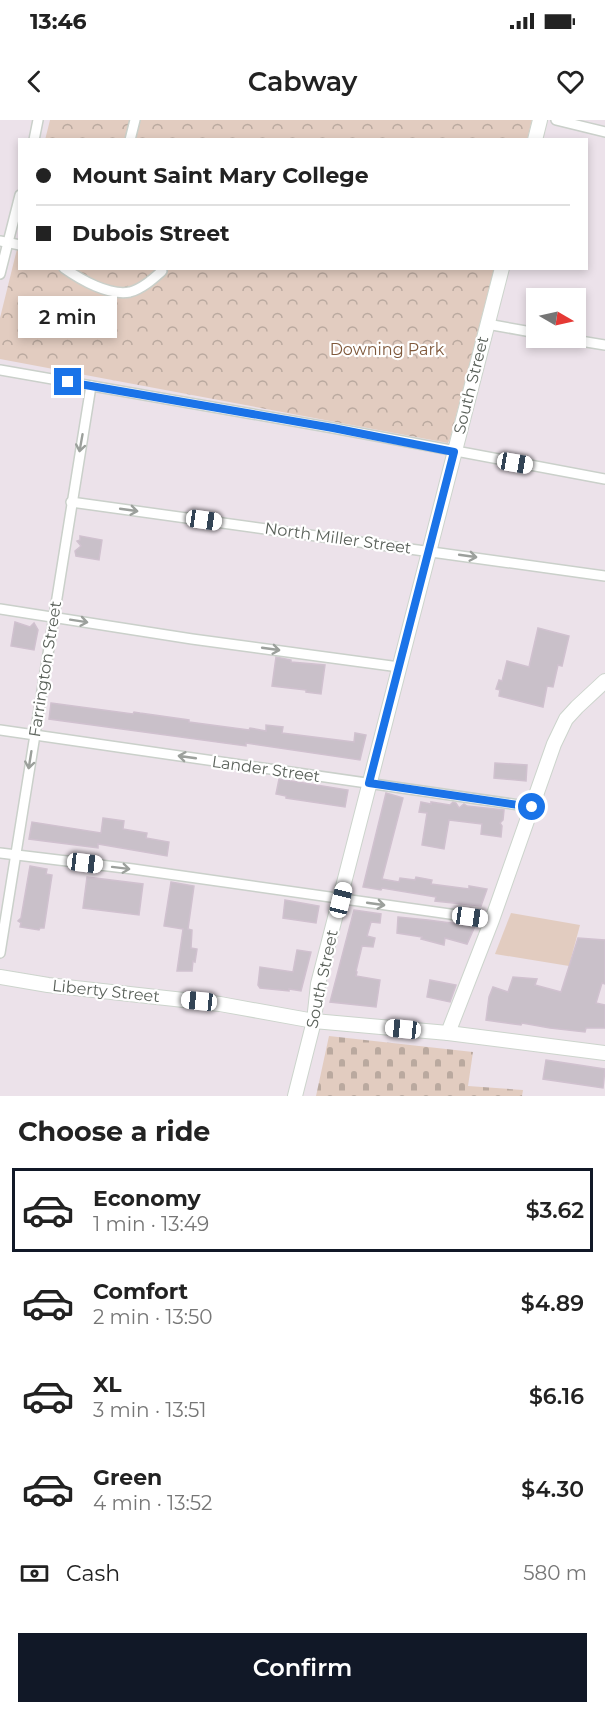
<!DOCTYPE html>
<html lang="en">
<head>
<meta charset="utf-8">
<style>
  body { margin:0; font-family:Montserrat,sans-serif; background:#f6f6f6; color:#222; height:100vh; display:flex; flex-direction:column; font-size:22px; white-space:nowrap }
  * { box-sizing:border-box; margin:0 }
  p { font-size:20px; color:#767676 }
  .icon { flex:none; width:33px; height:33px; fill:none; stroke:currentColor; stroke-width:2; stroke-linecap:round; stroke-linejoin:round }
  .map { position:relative; height:976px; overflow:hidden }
  .drawer { display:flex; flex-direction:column; background:#fff; flex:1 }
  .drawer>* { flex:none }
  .banner { position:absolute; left:18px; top:18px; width:570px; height:132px; border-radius:0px; box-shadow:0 3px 9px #0003; display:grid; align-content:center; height:132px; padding:0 18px; background:#fff }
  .needle { width:39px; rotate:99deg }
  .fabs { position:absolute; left:526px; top:168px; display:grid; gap:12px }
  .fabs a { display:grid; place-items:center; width:60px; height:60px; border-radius:0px; background:#fff; box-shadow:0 3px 9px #0003; font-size:30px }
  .end { position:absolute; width:27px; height:27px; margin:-14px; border:8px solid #1a73e8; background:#fff; box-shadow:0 0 0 3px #fff }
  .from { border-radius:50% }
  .bubble { position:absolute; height:42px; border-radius:0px; background:#fff; box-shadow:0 3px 9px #0003; font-size:20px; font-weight:600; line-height:42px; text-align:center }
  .car { position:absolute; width:18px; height:36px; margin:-18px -9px; border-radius:8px; box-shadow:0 0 4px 2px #0007; background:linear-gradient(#fff 24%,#345 0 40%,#fff 0 76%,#345 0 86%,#fff 0) }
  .banner b { display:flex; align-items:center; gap:21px; height:57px; font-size:22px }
  .banner b+b { border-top:2px solid #e0e0e0 }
  .banner i { width:15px; height:15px; background:#222 }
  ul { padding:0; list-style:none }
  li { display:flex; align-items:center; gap:18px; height:84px; margin:0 12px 9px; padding:0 6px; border:3px solid transparent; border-radius:0px }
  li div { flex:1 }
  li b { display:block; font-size:22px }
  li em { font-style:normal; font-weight:600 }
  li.selected { border-color:#111827 }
  li>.icon { width:54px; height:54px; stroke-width:1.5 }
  h2 { padding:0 18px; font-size:27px; line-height:72px }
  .pay { display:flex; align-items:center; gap:15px; height:66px; padding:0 18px; font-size:22px }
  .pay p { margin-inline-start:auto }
  .primary-button { display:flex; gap:12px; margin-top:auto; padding:12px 18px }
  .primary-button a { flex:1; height:69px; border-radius:0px; background:#111827; color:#fff; font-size:24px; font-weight:600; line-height:69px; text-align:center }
  .status { display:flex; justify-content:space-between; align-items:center; height:42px; padding:0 30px; background:#fff; direction:ltr }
  .status svg { height:16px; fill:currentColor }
  header { display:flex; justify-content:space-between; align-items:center; height:78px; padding:0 18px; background:#fff; font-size:27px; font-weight:600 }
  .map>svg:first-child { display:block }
</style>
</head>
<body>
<div class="status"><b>13:46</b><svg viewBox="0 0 49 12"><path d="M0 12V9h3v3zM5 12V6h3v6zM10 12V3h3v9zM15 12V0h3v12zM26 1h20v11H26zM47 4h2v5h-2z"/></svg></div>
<header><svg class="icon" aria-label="back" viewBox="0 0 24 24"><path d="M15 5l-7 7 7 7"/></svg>Cabway<svg class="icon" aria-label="heart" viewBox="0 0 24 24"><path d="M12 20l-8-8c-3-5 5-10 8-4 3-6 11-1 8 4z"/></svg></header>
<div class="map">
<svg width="605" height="976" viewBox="0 0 605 976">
  <defs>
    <pattern id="cemetery-stones" width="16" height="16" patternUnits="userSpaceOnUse" patternTransform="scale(1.5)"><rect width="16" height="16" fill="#e2ccc0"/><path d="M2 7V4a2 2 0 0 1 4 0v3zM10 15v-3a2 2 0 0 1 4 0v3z" fill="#baa99f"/></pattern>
    <pattern id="park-crowns" width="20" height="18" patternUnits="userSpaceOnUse" patternTransform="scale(1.5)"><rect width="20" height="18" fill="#e2ccc0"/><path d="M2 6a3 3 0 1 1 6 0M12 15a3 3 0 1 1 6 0" fill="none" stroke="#baa99f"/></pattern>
  </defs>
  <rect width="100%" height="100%" fill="#ece2ea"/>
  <path fill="url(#cemetery-stones)" d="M329 916 473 932 468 966 523 970 522 976H316Z"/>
  <g fill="url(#park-crowns)">
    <path d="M50 0H532L527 20H45Z"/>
    <path d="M19 121 20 148 494 149 450 319 448 323 0 239V198Z"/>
  </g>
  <path fill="#e2ccc0" d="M511 793 580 805 569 846 495 834Z"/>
  <g fill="#c9c0c9" stroke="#d0c1cf" stroke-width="1.5">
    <path d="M80 416 102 420 99 440 76 436 75 431 81 426 77 421 80 420Z"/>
    <path d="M15 502 30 507 34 503 38 510 34 530 11 526Z"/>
    <path d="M538 508 569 516 562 546 558 545 553 567 547 566 543 587 499 576 500 570 496 569 499 560 502 561 507 541 529 547Z"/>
    <path d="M276 537 291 540V542L325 545 321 574 306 572V570L272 566Z"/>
    <path d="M51 583 133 594 134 592 140 593 189 600V602L249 610 250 608 266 611V605L283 607 282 613 354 622 355 613 366 615 360 640 246 623V626L49 599Z"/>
    <path d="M495 643 527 645 526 661 494 658Z"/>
    <path d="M279 659 348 670 345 687 286 678V676L276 674Z"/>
    <path d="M386 673 403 678 382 759 399 762 400 758 415 760 416 757 432 760 431 764 469 769V766L487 769 481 786 435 781 436 777 382 768 381 770 363 767Z"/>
    <path d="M421 682 431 684V682L450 685 453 682 456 683 459 688 464 684 467 686 504 690 503 700 500 703 502 706 501 717 481 714 482 704 449 700 444 729 422 725 427 693 419 692Z"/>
    <path d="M103 698 124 701 123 709 147 713 146 718 169 722 167 736 98 724V728L29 719 32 702 101 713Z"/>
    <path d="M30 746 47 749 46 754 52 755 44 808H40L39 810 20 807 21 803 18 801 21 798Z"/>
    <path d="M87 757 143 764 139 795 83 788Z"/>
    <path d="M171 762 194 766 188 809 192 810 191 828 197 829 195 842 193 841 192 851H177L183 809 164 806Z"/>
    <path d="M285 780 319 786 316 803 283 798Z"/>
    <path d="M354 790 381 794 380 803 371 802 367 816 375 818 373 827 362 826 356 851 357 852 356 856 380 860 376 887 330 882Z"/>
    <path d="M398 797 428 800 475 806 467 824 445 818 444 825 421 819 422 817 397 813Z"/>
    <path d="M578 818 605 820V864L602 863 596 883 605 885V908H586L585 912 550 908 522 903 521 905 486 900 489 877 493 867 508 872 513 857 537 859 535 865 561 872Z"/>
    <path d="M297 830 311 832 301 871 289 869V871L260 868 258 865 260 847 293 852Z"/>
    <path d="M430 860 456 865 450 882 427 877Z"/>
    <path d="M546 940 605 949 603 968 543 959Z"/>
  </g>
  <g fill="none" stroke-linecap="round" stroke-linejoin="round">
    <g stroke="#cad0ca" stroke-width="12">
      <g id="street">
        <path d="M556 0 605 12"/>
        <path d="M34 20 38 0"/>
        <path d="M130 20 135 0"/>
        <path d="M0 121 20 125"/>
        <path d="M64 148C81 160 109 176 130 172 142 169 153 159 162 151L161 148"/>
        <path d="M0 154 20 75"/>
        <path d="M487 204 537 213"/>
        <path d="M562 218 605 225"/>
        <path d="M0 250 333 308 605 359"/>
        <path d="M71 382 605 456"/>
        <path d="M0 489 192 519 399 547"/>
        <path d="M0 610 533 687"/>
        <path d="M0 733 133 749 492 800"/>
        <path d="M0 833 91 266"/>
      </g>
    </g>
    <g stroke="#ccd4cc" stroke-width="16">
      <g id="secondary">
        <path d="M535 20 540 0"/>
        <path d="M0 857 48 865 220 884 314 901 448 913 605 933"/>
        <path d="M448 913 492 800 554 624 566 599 577 587 605 561"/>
        <path d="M295 976 314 901 318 864 502 148"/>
      </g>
    </g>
    <use href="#street" stroke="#fff" stroke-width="9"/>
    <use href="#secondary" stroke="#fff" stroke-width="14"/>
  </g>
  <defs><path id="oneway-shaft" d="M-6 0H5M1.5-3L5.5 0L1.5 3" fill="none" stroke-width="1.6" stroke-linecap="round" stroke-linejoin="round" transform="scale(1.5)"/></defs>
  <g stroke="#9ca09c">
    <use href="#oneway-shaft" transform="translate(81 323) rotate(100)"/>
    <use href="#oneway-shaft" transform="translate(129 390) rotate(8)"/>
    <use href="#oneway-shaft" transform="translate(468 436) rotate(8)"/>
    <use href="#oneway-shaft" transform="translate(79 501) rotate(9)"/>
    <use href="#oneway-shaft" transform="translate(271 529) rotate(8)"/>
    <use href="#oneway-shaft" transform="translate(187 637) rotate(-172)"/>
    <use href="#oneway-shaft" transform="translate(30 640) rotate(99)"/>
    <use href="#oneway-shaft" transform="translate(121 748) rotate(7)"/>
    <use href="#oneway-shaft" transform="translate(376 784) rotate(8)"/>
  </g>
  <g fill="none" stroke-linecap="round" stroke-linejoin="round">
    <path stroke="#1a73e8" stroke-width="8" d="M68 262 333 308 454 332 369 663 532 687"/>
  </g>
  <g text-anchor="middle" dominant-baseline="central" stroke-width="4.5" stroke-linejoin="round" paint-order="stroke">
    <g font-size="16" fill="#7f583b" stroke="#fff">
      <text x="387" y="229">Downing Park</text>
    </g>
    <g font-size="16" fill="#5a615a" stroke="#fff">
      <text transform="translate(471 265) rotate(-76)">South Street</text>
      <text transform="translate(338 418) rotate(8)">North Miller Street</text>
      <text transform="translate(45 549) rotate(-81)">Farrington Street</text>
      <text transform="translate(266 649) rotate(8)">Lander Street</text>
      <text transform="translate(322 859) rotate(-78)">South Street</text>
      <text transform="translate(106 871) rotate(6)">Liberty Street</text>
    </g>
  </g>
</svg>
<div class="fabs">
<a><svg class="needle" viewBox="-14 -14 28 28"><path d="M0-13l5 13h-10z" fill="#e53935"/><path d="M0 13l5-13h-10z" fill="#767676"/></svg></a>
</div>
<i class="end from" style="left:532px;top:687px"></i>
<i class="end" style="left:68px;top:262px"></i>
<div class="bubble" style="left:18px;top:176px;width:99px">2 min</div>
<i class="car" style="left:515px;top:343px;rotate:100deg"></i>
<i class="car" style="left:204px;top:400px;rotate:98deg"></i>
<i class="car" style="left:85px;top:743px;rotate:97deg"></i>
<i class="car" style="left:341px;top:780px;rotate:14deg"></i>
<i class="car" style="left:470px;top:797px;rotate:98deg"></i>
<i class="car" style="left:199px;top:881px;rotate:276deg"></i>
<i class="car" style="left:403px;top:909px;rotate:276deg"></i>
<div class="banner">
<b><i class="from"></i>Mount Saint Mary College</b>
<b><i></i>Dubois Street</b>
</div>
</div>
<section class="drawer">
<h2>Choose a ride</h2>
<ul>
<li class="selected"><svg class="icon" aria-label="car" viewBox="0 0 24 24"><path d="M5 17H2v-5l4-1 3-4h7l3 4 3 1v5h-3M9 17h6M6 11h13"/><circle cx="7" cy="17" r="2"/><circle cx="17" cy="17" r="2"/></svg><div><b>Economy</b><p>1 min · 13:49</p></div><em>$3.62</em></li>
<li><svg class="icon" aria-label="car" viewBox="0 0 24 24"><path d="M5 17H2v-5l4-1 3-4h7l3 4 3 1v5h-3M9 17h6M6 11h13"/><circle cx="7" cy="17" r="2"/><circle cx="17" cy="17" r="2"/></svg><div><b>Comfort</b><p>2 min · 13:50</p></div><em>$4.89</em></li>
<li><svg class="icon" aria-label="car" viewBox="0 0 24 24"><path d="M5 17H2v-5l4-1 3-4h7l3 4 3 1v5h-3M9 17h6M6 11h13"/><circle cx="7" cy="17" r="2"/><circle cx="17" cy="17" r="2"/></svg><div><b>XL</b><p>3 min · 13:51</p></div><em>$6.16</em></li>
<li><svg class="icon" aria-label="car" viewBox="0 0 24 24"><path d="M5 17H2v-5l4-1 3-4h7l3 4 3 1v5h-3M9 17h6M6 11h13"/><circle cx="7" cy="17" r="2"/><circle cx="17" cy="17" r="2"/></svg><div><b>Green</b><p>4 min · 13:52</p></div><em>$4.30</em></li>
</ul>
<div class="pay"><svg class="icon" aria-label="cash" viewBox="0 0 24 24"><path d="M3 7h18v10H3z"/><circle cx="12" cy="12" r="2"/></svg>Cash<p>580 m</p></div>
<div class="primary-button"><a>Confirm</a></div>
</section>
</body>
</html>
